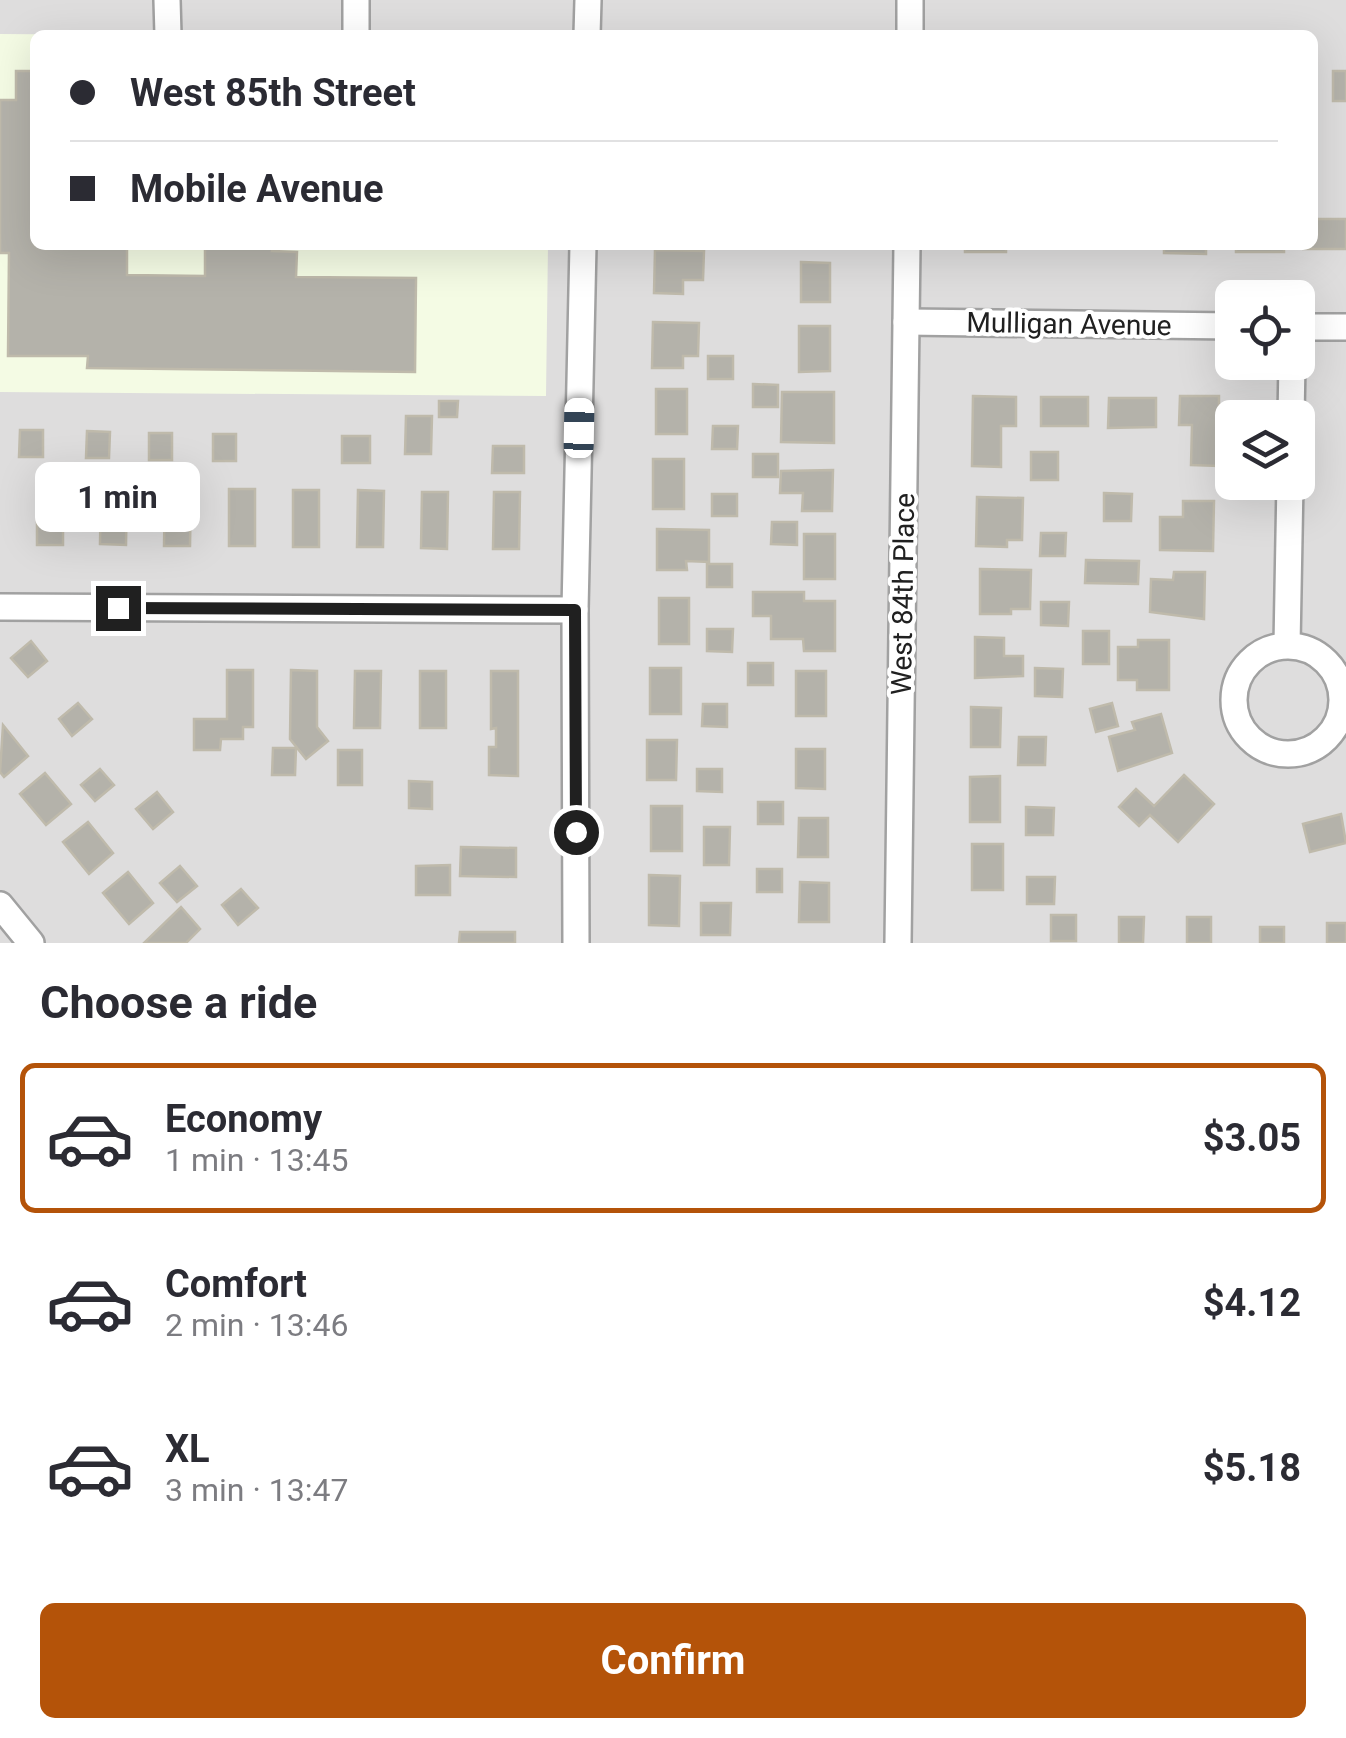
<!DOCTYPE html>
<html lang="en">
<head>
<meta charset="utf-8">
<style>
  body { margin:0; font-family:Roboto,sans-serif; background:#f7f7f7; color:#2b2b33; height:100vh; display:flex; flex-direction:column; font-size:38px; white-space:nowrap }
  * { box-sizing:border-box; margin:0 }
  p { font-size:32px; color:#7c7c81 }
  .icon { flex:none; width:55px; height:55px; fill:none; stroke:currentColor; stroke-width:2; stroke-linecap:round; stroke-linejoin:round }
  .map { position:relative; height:943px; overflow:hidden }
  .drawer { display:flex; flex-direction:column; background:#fff; flex:1 }
  .drawer>* { flex:none }
  .top-card { position:absolute; left:30px; top:30px; width:1288px; height:220px; border-radius:15px; box-shadow:0 10px 40px #0002; display:grid; align-content:center; height:220px; padding:0 40px; background:#fff }
  .controls { position:absolute; left:1215px; top:280px; display:grid; gap:20px }
  .controls a { display:grid; place-items:center; width:100px; height:100px; border-radius:15px; background:#fff; box-shadow:0 10px 40px #0002; font-size:50px }
  .end { position:absolute; width:45px; height:45px; margin:-22px; border:12px solid #202020; background:#fff; box-shadow:0 0 0 5px #fff }
  .from { border-radius:50% }
  .bubble { position:absolute; height:70px; border-radius:15px; background:#fff; box-shadow:0 10px 40px #0002; font-size:32px; font-weight:700; line-height:70px; text-align:center }
  .car { position:absolute; width:30px; height:60px; margin:-30px -15px; border-radius:12px; box-shadow:0 0 8px 2px #0007; background:linear-gradient(#fff 24%,#345 0 40%,#fff 0 76%,#345 0 86%,#fff 0) }
  .top-card b { display:flex; align-items:center; gap:35px; height:95px; font-size:38px }
  .top-card b+b { border-top:2px solid #e1e1e2 }
  .top-card i { width:25px; height:25px; background:#2b2b33 }
  ul { padding:0; list-style:none }
  li { display:flex; align-items:center; gap:30px; height:150px; margin:0 20px 15px; padding:0 20px; border:5px solid transparent; border-radius:15px }
  li div { flex:1 }
  li b { display:block; font-size:38px }
  li em { font-style:normal; font-weight:700 }
  li.current { border-color:#b45309 }
  li>.icon { width:90px; height:90px; stroke-width:1.5 }
  h2 { padding:0 40px; font-size:45px; line-height:120px }
  .action { display:flex; gap:20px; margin-top:auto; padding:20px 40px }
  .action a { flex:1; height:115px; border-radius:15px; background:#b45309; color:#fff; font-size:40px; font-weight:700; line-height:115px; text-align:center }
  .map>svg:first-child { display:block }
</style>
</head>
<body>
<div class="map">
<svg width="1346" height="943" viewBox="0 0 1346 943">
  <rect width="100%" height="100%" fill="#efefe7"/>
  <path fill="#dedddd" fill-rule="evenodd" d="M0 0H1346V943H0ZM35 35H1312V245H35ZM1232 298H1298V362H1232ZM1232 418H1298V482H1232Z"/>
  <path fill="#f4fbe4" d="M0 34 137 35H35V245H548L546 396 0 392Z"/>
  <g fill="#b4b2aa" stroke="#bfbaab" stroke-width="2.5">
    <path d="M16 71H35V245L127 248V275L205 276V249L273 245 272 251 297 252 296 277 416 278 415 372 87 368 88 356H8L9 253H0V100H16Z"/>
    <rect x="1333" y="71" width="13" height="30"/>
    <path d="M1312 219H1346V249H1306L1312 245Z"/>
    <rect x="965" y="245" width="41" height="7"/>
    <path d="M1164 245H1206V254L1164 253Z"/>
    <rect x="1236" y="245" width="48" height="7"/>
    <path d="M655 250 704 251 703 280H683V294L654 293Z"/>
    <path d="M801 262 830 263V302H801Z"/>
    <path d="M653 322 699 323 698 356H683V368H652Z"/>
    <path d="M799 326H830V371L799 372Z"/>
    <rect x="708" y="356" width="25" height="23"/>
    <path d="M753 384 778 385V407H753Z"/>
    <rect x="656" y="389" width="31" height="45"/>
    <path d="M782 392H834V443L781 442Z"/>
    <path d="M973 396 1016 397V426H1001V467L972 466Z"/>
    <path d="M1180 396H1219V466L1191 465 1192 425H1179Z"/>
    <rect x="1041" y="397" width="47" height="29"/>
    <path d="M1109 398H1156V427L1108 428Z"/>
    <path d="M439 401H458L457 417H439Z"/>
    <path d="M406 416H432L431 454H405Z"/>
    <path d="M713 426H738L737 449H712Z"/>
    <path d="M20 430H43V457H19Z"/>
    <path d="M87 431 110 432 109 458H86Z"/>
    <rect x="149" y="433" width="23" height="27"/>
    <rect x="213" y="434" width="23" height="27"/>
    <rect x="342" y="436" width="28" height="27"/>
    <path d="M493 446H524V473H492Z"/>
    <rect x="1031" y="452" width="27" height="28"/>
    <rect x="753" y="454" width="25" height="23"/>
    <rect x="653" y="459" width="31" height="50"/>
    <path d="M833 470 832 511H802L803 493H780L781 471Z"/>
    <rect x="37" y="488" width="26" height="57"/>
    <path d="M101 488H127L126 545 100 544Z"/>
    <path d="M165 489H191L190 546H164Z"/>
    <rect x="229" y="489" width="26" height="57"/>
    <rect x="293" y="490" width="26" height="57"/>
    <path d="M358 490 384 491 383 547H357Z"/>
    <path d="M422 492H448L447 549 421 548Z"/>
    <path d="M494 492H520L519 549H493Z"/>
    <path d="M1104 493 1132 494 1131 521H1104Z"/>
    <rect x="712" y="494" width="25" height="22"/>
    <path d="M977 497 1023 498 1022 540H1007V547L976 546Z"/>
    <path d="M1183 501H1214L1213 551 1160 550V517H1183Z"/>
    <path d="M772 522H797V545L771 544Z"/>
    <path d="M657 529 709 530V562L686 561 687 570H657Z"/>
    <path d="M1041 533H1066L1065 556H1040Z"/>
    <rect x="804" y="534" width="31" height="45"/>
    <path d="M1086 560 1139 561 1138 584 1085 583Z"/>
    <rect x="707" y="564" width="25" height="23"/>
    <path d="M980 569 1031 570 1030 609H1011V614H980Z"/>
    <path d="M1174 572H1205L1204 619 1150 612 1151 579 1173 580Z"/>
    <path d="M753 592H804V601H835V651H804L803 639H771V616H753Z"/>
    <rect x="659" y="598" width="30" height="46"/>
    <path d="M1041 602H1069L1068 626 1041 625Z"/>
    <path d="M707 629H733L732 652 707 651Z"/>
    <rect x="1083" y="631" width="26" height="33"/>
    <path d="M975 637 1004 638V656H1023V676L975 678Z"/>
    <path d="M1138 640H1169V690H1137V680H1118V647H1138Z"/>
    <path d="M31 641 47 661 28 677 11 658Z"/>
    <rect x="748" y="663" width="25" height="22"/>
    <rect x="650" y="668" width="31" height="46"/>
    <path d="M1035 668 1063 669 1062 697 1035 696Z"/>
    <path d="M227 670H253V727H243V739H221L220 750H194V719H227Z"/>
    <path d="M291 670 317 671V727L328 741 306 759 290 739Z"/>
    <path d="M355 671H381L380 728H354Z"/>
    <rect x="420" y="671" width="26" height="57"/>
    <path d="M491 671H518V776L489 775V747H496V728L491 729Z"/>
    <rect x="796" y="671" width="30" height="45"/>
    <path d="M78 703 92 719 72 736 59 719Z"/>
    <path d="M1112 703 1118 726 1096 732 1090 709Z"/>
    <path d="M703 704H727V727L702 726Z"/>
    <path d="M971 707 1001 708 1000 747H971Z"/>
    <path d="M1161 714 1172 753 1118 771 1109 737 1135 730 1132 722Z"/>
    <path d="M3 725 28 756 4 777 0 772Z"/>
    <path d="M1019 737H1046L1045 765H1018Z"/>
    <path d="M647 740H677L676 780H647Z"/>
    <path d="M273 748H296L295 775H272Z"/>
    <path d="M796 749H825V789L796 788Z"/>
    <rect x="338" y="750" width="24" height="35"/>
    <path d="M100 769 114 785 95 801 81 785Z"/>
    <path d="M697 769H722V792L697 791Z"/>
    <path d="M45 773 71 804 46 825 20 794Z"/>
    <path d="M1184 775 1214 804 1178 842 1150 815 1139 826 1119 807 1136 789 1154 806Z"/>
    <path d="M1000 776V822H970V777Z"/>
    <path d="M409 781 432 782V809L409 808Z"/>
    <path d="M157 792 173 812 153 829 136 809Z"/>
    <rect x="758" y="802" width="25" height="22"/>
    <rect x="651" y="806" width="31" height="45"/>
    <path d="M1026 807 1054 808 1053 835H1026Z"/>
    <path d="M1341 814 1346 843 1310 852 1303 824Z"/>
    <path d="M799 818H828V857H798Z"/>
    <path d="M88 822 113 853 89 874 63 842Z"/>
    <path d="M704 827H730L729 865H704Z"/>
    <rect x="972" y="844" width="31" height="46"/>
    <path d="M461 847 516 848V877L460 876Z"/>
    <path d="M450 865V895H416V866Z"/>
    <path d="M180 866 197 886 177 902 160 883Z"/>
    <rect x="757" y="869" width="25" height="23"/>
    <path d="M128 872 153 903 129 924 103 893Z"/>
    <path d="M649 875 680 876 679 926 649 925Z"/>
    <path d="M1027 877H1055L1054 904H1027Z"/>
    <path d="M800 882 829 883V922H799Z"/>
    <path d="M241 889 258 908 238 925 222 905Z"/>
    <path d="M701 903H731L730 935H701Z"/>
    <path d="M181 907 200 929 186 943H144Z"/>
    <rect x="1051" y="915" width="25" height="26"/>
    <path d="M1119 917H1144L1143 943H1119Z"/>
    <rect x="1187" y="917" width="24" height="26"/>
    <rect x="1327" y="923" width="19" height="20"/>
    <rect x="1260" y="927" width="24" height="16"/>
    <path d="M460 932H515V943H459Z"/>
  </g>
  <g fill="none" stroke-linecap="round" stroke-linejoin="round">
    <g stroke="#a1a1a1" stroke-width="30">
      <g id="minor">
        <path d="M167 0 168 35"/>
        <path d="M356 35V0"/>
        <path d="M587 35 588 0"/>
        <path d="M910 35V0"/>
        <path d="M906 322 1232 326"/>
        <path d="M1298 327H1346"/>
        <path d="M1291 418 1292 362"/>
        <path d="M0 607 575 610"/>
        <path d="M1287 645 1290 482"/>
        <circle cx="1288" cy="700" r="54"/>
        <path d="M0 905 31 943"/>
        <path d="M576 943 575 610 583 245"/>
        <path d="M898 943 907 245"/>
      </g>
    </g>
    <use href="#minor" stroke="#fff" stroke-width="25"/>
  </g>
  <g fill="none" stroke-linecap="round" stroke-linejoin="round">
    <path stroke="#202020" stroke-width="12" d="M118 608 575 610 576 832"/>
  </g>
  <g text-anchor="middle" dominant-baseline="central" stroke-width="8" stroke-linejoin="round" paint-order="stroke">
    <g font-size="28" fill="#202020" stroke="#fff">
      <text transform="translate(1069 324) rotate(1)">Mulligan Avenue</text>
      <text transform="translate(903 594) rotate(-89)">West 84th Place</text>
    </g>
  </g>
</svg>
<div class="controls">
<a><svg class="icon" aria-label="locate" viewBox="0 0 24 24"><circle cx="12" cy="12" r="6"/><path d="M12 2v4M12 18v4M2 12h4M18 12h4"/></svg></a>
<a><svg class="icon" aria-label="layers" viewBox="0 0 24 24"><path d="M12 4l9 5-9 5-9-5zM3 14l9 5 9-5"/></svg></a>
</div>
<i class="end from" style="left:576px;top:832px"></i>
<i class="end" style="left:118px;top:608px"></i>
<div class="bubble" style="left:35px;top:462px;width:165px">1 min</div>
<i class="car" style="left:579px;top:428px;rotate:1deg"></i>
<div class="top-card">
<b><i class="from"></i>West 85th Street</b>
<b><i></i>Mobile Avenue</b>
</div>
</div>
<section class="drawer">
<h2>Choose a ride</h2>
<ul>
<li class="current"><svg class="icon" aria-label="car" viewBox="0 0 24 24"><path d="M5 17H2v-5l4-1 3-4h7l3 4 3 1v5h-3M9 17h6M6 11h13"/><circle cx="7" cy="17" r="2"/><circle cx="17" cy="17" r="2"/></svg><div><b>Economy</b><p>1 min · 13:45</p></div><em>$3.05</em></li>
<li><svg class="icon" aria-label="car" viewBox="0 0 24 24"><path d="M5 17H2v-5l4-1 3-4h7l3 4 3 1v5h-3M9 17h6M6 11h13"/><circle cx="7" cy="17" r="2"/><circle cx="17" cy="17" r="2"/></svg><div><b>Comfort</b><p>2 min · 13:46</p></div><em>$4.12</em></li>
<li><svg class="icon" aria-label="car" viewBox="0 0 24 24"><path d="M5 17H2v-5l4-1 3-4h7l3 4 3 1v5h-3M9 17h6M6 11h13"/><circle cx="7" cy="17" r="2"/><circle cx="17" cy="17" r="2"/></svg><div><b>XL</b><p>3 min · 13:47</p></div><em>$5.18</em></li>
</ul>
<div class="action"><a>Confirm</a></div>
</section>
</body>
</html>
